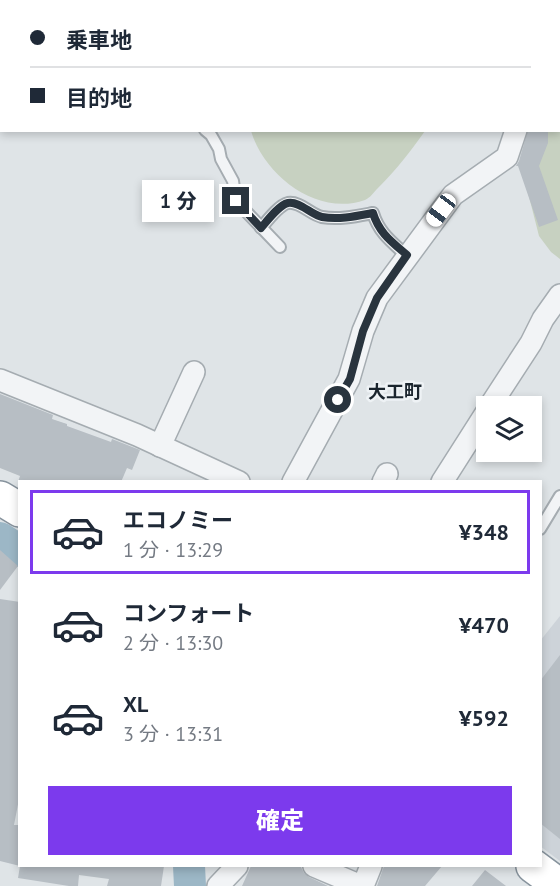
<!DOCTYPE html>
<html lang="ja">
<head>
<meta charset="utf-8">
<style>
  body { margin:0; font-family:"PT Sans","Noto Sans JP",sans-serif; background:#f6f6f7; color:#1f2937; height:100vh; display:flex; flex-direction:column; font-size:22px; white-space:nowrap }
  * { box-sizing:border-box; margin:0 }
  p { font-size:20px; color:#747a83 }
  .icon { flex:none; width:33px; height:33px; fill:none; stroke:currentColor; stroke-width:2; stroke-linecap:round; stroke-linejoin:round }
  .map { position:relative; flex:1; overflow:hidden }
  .details { position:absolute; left:18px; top:480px; width:524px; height:387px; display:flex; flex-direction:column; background:#fff; border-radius:0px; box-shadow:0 3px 9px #0003 }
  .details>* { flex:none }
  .top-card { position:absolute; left:0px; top:0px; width:561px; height:132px; box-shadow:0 3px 9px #0003; display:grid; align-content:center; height:132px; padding:0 30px; background:#fff }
  .buttons { position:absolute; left:476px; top:396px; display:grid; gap:12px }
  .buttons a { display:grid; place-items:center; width:66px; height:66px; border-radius:0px; background:#fff; box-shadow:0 3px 9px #0003; font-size:30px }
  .end { position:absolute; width:27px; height:27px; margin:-14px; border:8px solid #29343e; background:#fff; box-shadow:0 0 0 3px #fff }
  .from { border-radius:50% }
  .bubble { position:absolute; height:42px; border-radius:0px; background:#fff; box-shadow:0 3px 9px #0003; font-size:20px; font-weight:800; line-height:42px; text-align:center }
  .car { position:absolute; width:18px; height:36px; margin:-18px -9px; border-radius:8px; box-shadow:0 0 4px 2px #0007; background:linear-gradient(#fff 24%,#345 0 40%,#fff 0 76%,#345 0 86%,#fff 0) }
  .top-card b { display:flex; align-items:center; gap:21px; height:57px; font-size:22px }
  .top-card b+b { border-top:2px solid #e0e1e3 }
  .top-card i { width:15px; height:15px; background:#1f2937 }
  ul { padding:10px 0 0; list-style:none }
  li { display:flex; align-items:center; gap:18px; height:84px; margin:0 12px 9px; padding:0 18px; border:3px solid transparent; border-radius:0px }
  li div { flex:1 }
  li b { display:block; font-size:22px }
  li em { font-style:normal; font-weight:800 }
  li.on { border-color:#7c3aed }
  li>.icon { width:54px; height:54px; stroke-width:1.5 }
  .primary-button { display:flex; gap:12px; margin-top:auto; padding:12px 30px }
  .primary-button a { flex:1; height:69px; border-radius:0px; background:#7c3aed; color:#fff; font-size:24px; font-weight:800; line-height:69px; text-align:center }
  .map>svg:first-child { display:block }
</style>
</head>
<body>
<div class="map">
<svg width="560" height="886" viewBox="0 0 560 886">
  <rect width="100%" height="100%" fill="#dfe4e7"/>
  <path fill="#cdd3d9" d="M560 616V861L540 846V641Z"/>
  <g fill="#c7d1c1">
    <path d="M141 0H458L459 1 141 2Z"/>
    <path d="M560 67V259L551 252 539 236 524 177 535 131 560 130Z"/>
    <path d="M251 131V130L425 131C409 153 398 168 378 188 374 192 370 198 365 200 317 217 264 175 251 131Z"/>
  </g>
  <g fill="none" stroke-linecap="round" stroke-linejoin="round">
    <g stroke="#9cb7c6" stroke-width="32">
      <path d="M0 538 20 551"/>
      <path d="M189 866 190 886"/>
    </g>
  </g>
  <g fill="#b7bec4">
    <path d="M528 130H548V143L539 166 558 220 539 227 518 166H516L519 161Z"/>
    <path d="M0 394 53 415 52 419 67 424V426L111 442 112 439 140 450 132 470 127 468 121 482H18L20 476 0 468Z"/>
    <path d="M0 550 18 566 0 590Z"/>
    <path d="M0 599 20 602V794L14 825H20V866L0 861Z"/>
    <path d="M560 655V839L540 823V681Z"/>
    <path d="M20 866H164L161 886H107L109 879 79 875 78 886H69L18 878Z"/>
    <path d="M251 866H298L301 867 304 873 309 877 328 886H242Z"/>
    <path d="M384 866H442L425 886H377Z"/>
    <path d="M485 870 506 886H472Z"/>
  </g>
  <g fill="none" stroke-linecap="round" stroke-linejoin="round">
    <g stroke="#a5acb1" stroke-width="14">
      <g id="service">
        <path d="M205 130 211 135 219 149 221 159 233 181 236 201 280 247"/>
        <path d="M261 228C267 221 279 205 288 203 300 201 311 215 322 217 339 220 357 216 373 213 379 233 392 242 407 256"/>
        <path d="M540 529 560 496"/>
      </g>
    </g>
    <g stroke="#a5acb1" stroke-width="24">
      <g id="minor">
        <path d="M57 2 58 0"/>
        <path d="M550 2V0"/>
        <path d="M0 22H2"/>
        <path d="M0 380 137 435 239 482"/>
        <path d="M490 406 531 343 543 319 560 295"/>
        <path d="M160 446 194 372"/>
        <path d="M293 482 349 379 363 331 377 298 453 195 507 157 516 130"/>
        <path d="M383 482 387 474"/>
        <path d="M442 482 486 413"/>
        <path d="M314 866 361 886"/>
        <path d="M218 886 237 866"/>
        <path d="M363 886 371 866"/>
      </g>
    </g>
    <g stroke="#87939d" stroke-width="36">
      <g id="trunk">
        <path d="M0 498 20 510"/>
        <path d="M533 866 560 886"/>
      </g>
    </g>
    <use href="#service" stroke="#f2f4f6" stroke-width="10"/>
    <use href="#minor" stroke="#f2f4f6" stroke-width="21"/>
    <use href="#trunk" stroke="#fff" stroke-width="33"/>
  </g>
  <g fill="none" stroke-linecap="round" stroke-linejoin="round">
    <path stroke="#29343e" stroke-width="8" d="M236 201 261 228C267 221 279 205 288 203 300 201 311 215 322 217 339 220 357 216 373 213 379 233 392 242 407 255L377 298 363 331 350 379 338 400"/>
  </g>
  <g text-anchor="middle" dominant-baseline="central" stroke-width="5" stroke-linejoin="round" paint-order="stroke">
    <g font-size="18" font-weight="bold" fill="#1b252e" stroke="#eef2f5">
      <text x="395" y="391">大工町</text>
    </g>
  </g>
</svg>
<div class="buttons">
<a><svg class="icon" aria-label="layers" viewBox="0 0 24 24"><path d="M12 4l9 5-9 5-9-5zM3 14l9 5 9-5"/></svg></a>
</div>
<i class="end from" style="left:338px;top:400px"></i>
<i class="end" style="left:236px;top:201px"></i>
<div class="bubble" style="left:142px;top:180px;width:72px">1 分</div>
<i class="car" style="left:441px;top:210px;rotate:217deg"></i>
<div class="top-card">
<b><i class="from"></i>乗車地</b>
<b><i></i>目的地</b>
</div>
<section class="details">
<ul>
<li class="on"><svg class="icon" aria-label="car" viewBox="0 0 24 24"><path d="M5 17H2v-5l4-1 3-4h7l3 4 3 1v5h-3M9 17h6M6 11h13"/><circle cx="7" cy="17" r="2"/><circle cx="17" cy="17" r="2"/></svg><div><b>エコノミー</b><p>1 分 · 13:29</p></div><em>¥348</em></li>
<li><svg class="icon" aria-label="car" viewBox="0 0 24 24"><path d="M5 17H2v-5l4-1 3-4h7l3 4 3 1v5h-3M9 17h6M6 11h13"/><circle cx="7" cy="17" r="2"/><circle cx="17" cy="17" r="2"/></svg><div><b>コンフォート</b><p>2 分 · 13:30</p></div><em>¥470</em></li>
<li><svg class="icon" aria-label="car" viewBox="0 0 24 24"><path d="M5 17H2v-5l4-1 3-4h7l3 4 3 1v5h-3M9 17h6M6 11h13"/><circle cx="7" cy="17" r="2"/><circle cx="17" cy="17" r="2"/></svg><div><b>XL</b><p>3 分 · 13:31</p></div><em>¥592</em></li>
</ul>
<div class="primary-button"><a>確定</a></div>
</section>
</div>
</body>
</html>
